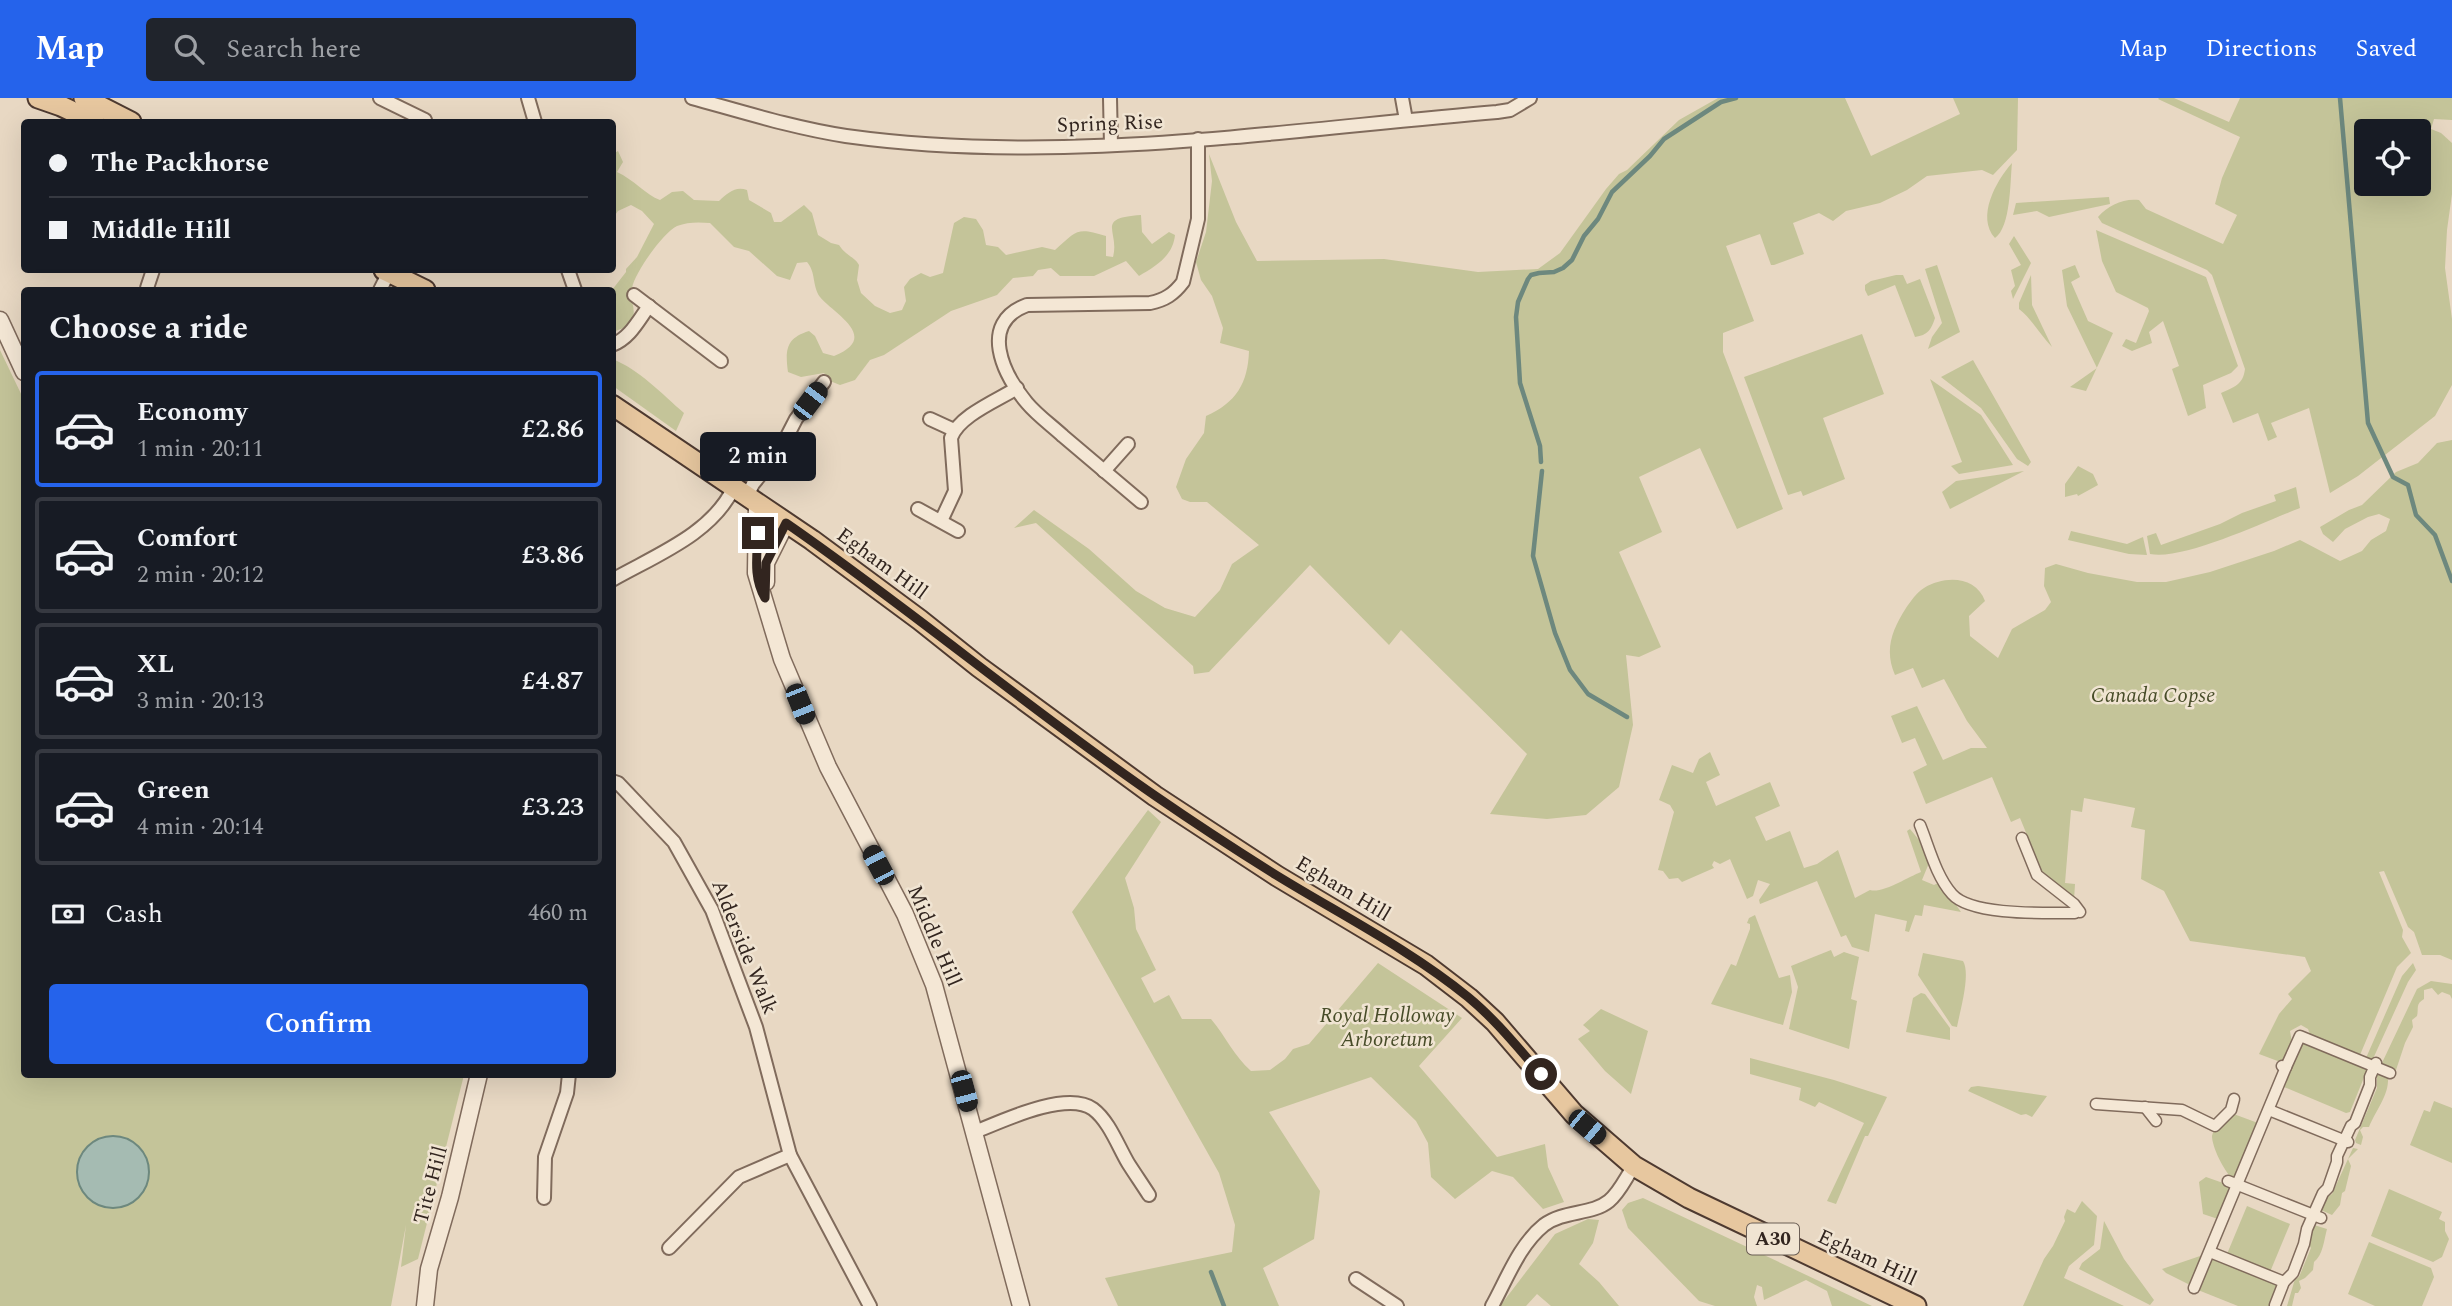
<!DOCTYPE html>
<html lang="en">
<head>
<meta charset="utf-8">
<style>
  body { margin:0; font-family:Spectral,serif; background:#20242c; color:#f1f3f6; height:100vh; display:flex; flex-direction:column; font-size:26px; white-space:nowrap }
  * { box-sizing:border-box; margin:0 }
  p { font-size:23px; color:#9ea1a6 }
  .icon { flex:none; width:38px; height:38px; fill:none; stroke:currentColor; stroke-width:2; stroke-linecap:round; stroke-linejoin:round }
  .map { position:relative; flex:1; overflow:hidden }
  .side { position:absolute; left:21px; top:189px; width:595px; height:791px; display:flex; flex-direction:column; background:#171b24; border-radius:7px; box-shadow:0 7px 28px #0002 }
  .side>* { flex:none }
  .banner { position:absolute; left:21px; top:21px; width:595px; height:154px; border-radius:7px; box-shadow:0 7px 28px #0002; display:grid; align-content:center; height:154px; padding:0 28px; background:#171b24 }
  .fabs { position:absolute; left:2354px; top:21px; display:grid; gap:14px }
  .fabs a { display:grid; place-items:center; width:77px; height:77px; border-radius:7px; background:#171b24; box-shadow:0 7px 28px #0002; font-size:35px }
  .end { position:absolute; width:32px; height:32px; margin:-16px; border:9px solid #32251f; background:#fff; box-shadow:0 0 0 4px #fff }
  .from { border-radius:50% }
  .bubble { position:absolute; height:49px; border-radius:7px; background:#171b24; box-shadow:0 7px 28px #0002; font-size:23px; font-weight:600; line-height:49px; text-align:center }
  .car { position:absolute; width:21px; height:42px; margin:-21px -10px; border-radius:9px; box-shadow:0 0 5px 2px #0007; background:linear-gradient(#222 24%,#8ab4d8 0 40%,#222 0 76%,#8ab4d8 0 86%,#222 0) }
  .banner b { display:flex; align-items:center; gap:24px; height:66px; font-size:26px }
  .banner b+b { border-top:2px solid #363941 }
  .banner i { width:18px; height:18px; background:#f1f3f6 }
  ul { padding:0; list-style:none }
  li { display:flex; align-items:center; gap:21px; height:116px; margin:0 14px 10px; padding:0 14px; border:4px solid #363941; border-radius:7px }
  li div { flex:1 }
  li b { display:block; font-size:26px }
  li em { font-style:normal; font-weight:600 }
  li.on { border-color:#2563eb }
  li>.icon { width:63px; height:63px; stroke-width:1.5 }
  h2 { padding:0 28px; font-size:32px; line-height:84px }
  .pay { display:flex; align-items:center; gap:18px; height:77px; padding:0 28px; font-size:26px }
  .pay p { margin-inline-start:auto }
  .primary-button { display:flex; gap:14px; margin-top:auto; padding:14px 28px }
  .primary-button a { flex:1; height:80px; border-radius:7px; background:#2563eb; color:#fff; font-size:28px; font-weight:600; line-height:80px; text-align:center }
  header { display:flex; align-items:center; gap:42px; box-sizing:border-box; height:98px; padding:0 35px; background:#2563eb; color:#fff }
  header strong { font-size:33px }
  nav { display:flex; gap:38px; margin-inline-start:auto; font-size:24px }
  .search { width:490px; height:63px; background:#20242c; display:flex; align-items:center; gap:18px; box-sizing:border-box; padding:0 24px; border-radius:7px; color:#9ea1a6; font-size:26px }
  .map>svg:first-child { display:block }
</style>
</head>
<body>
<header>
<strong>Map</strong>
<div class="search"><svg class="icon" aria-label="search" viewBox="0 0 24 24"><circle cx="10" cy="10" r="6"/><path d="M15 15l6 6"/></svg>Search here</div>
<nav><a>Map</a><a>Directions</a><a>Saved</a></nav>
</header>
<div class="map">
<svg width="2452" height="1208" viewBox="0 0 2452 1208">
  <rect width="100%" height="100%" fill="#e8d8c3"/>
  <g fill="#c4c499" fill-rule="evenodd">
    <path d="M1718 0H1845L1871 58 1960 16 1953 0H2018L2017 52 1993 77 1982 72 1927 78 1907 92 1880 105 1846 113 1833 123 1819 115 1793 125 1804 156 1774 167H1771L1760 136 1726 148 1754 223 1723 235V254L1783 411 1737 431 1700 350 1639 379 1662 434 1619 454 1661 549 1639 559 1626 557 1633 627 1619 689 1586 717 1547 721 1490 716 1527 656 1401 532 1389 547 1310 467 1209 574 1194 576 1193 568 1036 425 1014 430 1034 412 1089 451 1136 493 1165 510 1195 519 1220 492 1232 466 1259 447 1207 404H1190L1182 401 1176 389 1186 361 1204 335 1206 318C1236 305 1248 285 1249 253L1220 245 1223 230 1212 198 1201 182 1196 164 1206 134 1212 83 1209 56 1236 124 1257 163 1384 161 1478 174 1538 171 1560 155 1606 91 1619 76 1627 72 1679 22Z"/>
    <path d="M2159 0H2174L2229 24 2240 0H2452V22L2434 21 2431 31 2441 35 2452 45V96L2447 132 2445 170 2452 221V287L2435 318 2358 378 2330 395 2309 310 2271 325 2277 339 2268 343 2258 315 2233 325 2221 295C2234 289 2243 287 2245 271L2212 177 2207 172 2102 125 2098 119C2108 107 2124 100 2139 102L2146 111 2223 146 2237 117 2215 106 2222 80 2240 39 2158 1ZM2418 33V86H2366V33Z"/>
    <path d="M618 53 623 64 617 74C633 81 646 97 660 102L672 94 683 93 694 102 719 103C728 95 735 88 747 92L749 102 771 115 774 124H781L804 107 812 115 818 137 831 145 839 147C847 159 854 158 859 167L857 182 861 195 875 208 890 215 902 212 906 203 904 189 910 181 921 175 930 179 943 175 954 125 964 119 976 121 983 132 986 147 998 149 1006 157 1042 149 1055 152C1077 132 1077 129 1106 138V158L1113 159C1120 133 1094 120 1141 117L1142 134 1152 146 1169 134 1175 137C1173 158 1156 168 1139 178L1126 163 1094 178H1060L1051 170 1038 172 1033 178 1013 180 997 197 951 213 884 257 870 262 855 282 840 287 830 283 824 275 801 279 788 274C785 252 786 240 809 233L815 238 823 255 834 258C881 239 834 216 820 199 812 188 816 174 807 164L797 165 790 182 777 178 749 153 734 149 710 125C698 124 687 124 677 128 663 135 635 174 632 190 629 205 638 209 631 227L613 234 612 192 626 174V171L637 159 654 126 642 113 631 107 618 113 613 120V103L616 101V96L613 90V56Z"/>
    <path d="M2012 65C2010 84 2011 129 1995 140 1976 119 1996 83 2012 65Z"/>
    <path d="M2109 99 2110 106 2049 119 2037 113 2013 117 2016 105Z"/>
    <path d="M2096 132 2206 179 2238 268 2231 275 2203 287 2206 310 2188 318 2172 271 2179 268 2163 223 2149 234 2152 245 2132 253 2122 248 2126 241 2136 245 2149 213 2148 210 2116 194 2102 163Z"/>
    <path d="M2014 138 2031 165 2013 201 2011 193 2015 188 2011 172 2021 167 2009 146Z"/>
    <path d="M1937 167 1960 234 1928 251 1932 239 1942 225 1925 171Z"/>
    <path d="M2075 167 2080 179 2071 184 2088 223 2113 235 2086 293 2070 289 2097 270 2067 208 2062 172Z"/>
    <path d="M1896 177H1903L1907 186 1920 181 1935 220C1931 232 1928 237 1915 239L1895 187 1868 198 1865 192V187L1871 183Z"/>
    <path d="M2031 177 2032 207 2052 249C2040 237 2032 221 2019 211V205Z"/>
    <path d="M1862 236 1884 296 1823 320 1845 381 1803 398 1801 393 1788 397 1744 279Z"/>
    <path d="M0 252 24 302V976L464 977 418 1161 401 1169 406 1127 391 1208H0Z"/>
    <path d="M612 261C639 271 662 296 684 315L676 333 613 288Z"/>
    <path d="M1973 262 2031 364 2028 368 2017 361 1981 310 1941 279Z"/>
    <path d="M1930 281 1981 317 2013 367 1959 376 1951 368 1962 364Z"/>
    <path d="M2452 342V862L2440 857H2422L2414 834 2408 829 2384 773 2379 774 2403 832 2402 839 2411 855 2397 869 2360 957 2311 939 2308 931 2301 927 2290 933 2292 945 2283 965 2259 956 2279 916 2292 901 2288 896 2311 873 2305 859 2190 843 2164 793 2141 781 2145 732 2131 729 2135 710 2084 700 2082 714 2071 712 2065 785 2075 786 2074 802 2039 772 2032 756 2034 754 2020 720 2011 724 1992 679 1926 706 1913 674 1927 667 1915 640 1902 645 1891 618 1917 608 1943 662 1971 650H1987L1967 623 1944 581 1922 590 1913 570 1895 577C1884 552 1892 532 1906 510 1911 503 1916 495 1924 490 1945 477 1976 478 1985 503L1969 518 1970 538 1998 560 2012 531 2045 512 2051 504 2044 488 2045 470 2056 466 2088 475 2137 484H2166L2210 474 2274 453 2300 442 2340 463 2362 453 2371 442 2386 433 2390 421 2379 416 2368 419 2345 431 2333 444 2323 436 2320 429 2349 412 2362 407 2396 374 2418 365 2437 345Z"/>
    <path d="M2078 368 2093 376 2098 387 2078 398 2077 396 2065 399V386Z"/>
    <path d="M2024 373 1950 411 1942 394 1956 383Z"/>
    <path d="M2296 389 2300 410C2266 423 2183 463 2150 456L2147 438 2156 435 2161 447 2220 426 2242 415 2276 403 2274 397Z"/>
    <path d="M2071 433 2127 446 2143 439 2147 457 2129 456 2068 442Z"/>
    <path d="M1710 654 1720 677 1706 684 1716 708 1770 684 1780 708 1755 719 1766 743 1790 733 1804 770 1817 766 1838 752 1855 800 1870 792C1882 796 1908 779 1921 774L1907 733 1910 731 1919 742 1929 765 1922 782 1934 787 1940 784 1961 814 1924 807 1922 818 1915 817 1909 834 1905 833 1907 823 1875 816 1869 854 1852 849 1846 837 1841 839 1817 783 1760 806 1759 802 1770 786 1758 782 1753 798 1747 801 1730 761 1720 766 1714 763 1712 767 1714 770 1682 784 1678 780 1669 781 1663 773 1658 772 1674 714 1670 707 1659 702 1672 667 1693 675 1699 661Z"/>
    <path d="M1148 712 1161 724 1125 780 1134 810 1136 831 1156 872 1141 880 1154 905 1169 897 1182 921H1211C1226 939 1234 958 1251 973L1270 972 1285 961 1293 951 1309 946 1378 865 1462 920 1419 968 1497 1059 1545 1046 1548 1069 1564 1104 1543 1111 1513 1079 1492 1073 1455 1101 1431 1079 1428 1045 1416 1023 1371 979 1269 1014 1320 1093 1314 1141 1263 1170 1279 1208H1118L1105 1180 1232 1154 1235 1127 1219 1075 1072 814Z"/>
    <path d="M1755 817 1779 880 1790 877 1792 894 1783 927 1711 906 1731 866 1736 868 1750 831V826L1747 825 1749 820Z"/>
    <path d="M1831 852 1834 859 1844 854 1859 859 1851 901 1857 903 1849 951 1789 931 1798 889 1791 868Z"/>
    <path d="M1923 855 1963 863C1971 876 1960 913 1957 929L1952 928 1918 877Z"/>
    <path d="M2413 865 2416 872 2408 884 2372 963 2366 960 2402 878Z"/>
    <path d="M2431 883 2452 886V901L2450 897 2442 894 2438 897 2432 890 2424 892V901C2415 906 2419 911 2417 918L2412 922 2413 929 2405 945 2395 975 2392 976 2381 967 2417 891Z"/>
    <path d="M1921 895 1925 896 1950 930V942L1906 934 1913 900Z"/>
    <path d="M1601 911 1648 933 1631 996 1605 973 1578 941 1590 933 1583 927Z"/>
    <path d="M2303 945 2365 969 2367 972 2350 1014 2346 1015 2284 989 2301 947Z"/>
    <path d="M1750 960 1834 982 1887 999 1868 1038H1865L1836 1106 1827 1103 1864 1025 1819 1004 1815 1009 1799 1002 1801 990 1750 976Z"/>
    <path d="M2377 975 2388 980C2389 997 2376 1012 2369 1029H2363L2360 1032 2363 1039 2361 1047 2356 1045 2355 1042 2377 990Z"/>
    <path d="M1978 988 2047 998 2032 1019 2026 1016 2021 1017 1968 993 1971 989Z"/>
    <path d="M2434 1003 2452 1010V1065L2410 1047 2424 1012 2430 1014Z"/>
    <path d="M2231 1015 2258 1025 2236 1078 2232 1080C2224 1073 2212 1049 2212 1038 2213 1030 2225 1021 2231 1015Z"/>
    <path d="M2353 1050 2358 1051 2348 1061 2351 1068 2345 1093 2342 1095 2340 1107 2332 1117 2321 1112 2326 1099 2332 1096Z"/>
    <path d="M2206 1079 2226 1086 2229 1090 2218 1121 2203 1116 2199 1084Z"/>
    <path d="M2389 1091 2442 1114 2439 1121 2445 1124V1133L2449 1141 2442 1159 2433 1164 2371 1138Z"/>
    <path d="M1643 1100 1872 1208H1832L1827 1193 1806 1182 1764 1202 1762 1189 1757 1187 1754 1199 1757 1208H1715L1699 1203 1628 1130 1622 1112 1628 1105Z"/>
    <path d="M2082 1103 2097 1118 2094 1147 2069 1168 2064 1180 2124 1208H2023L2044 1161 2053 1148 2065 1123 2064 1119 2067 1111 2075 1115Z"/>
    <path d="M2247 1108 2290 1126 2270 1174 2227 1156Z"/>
    <path d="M1588 1121 1599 1122 1593 1145 1579 1166 1599 1184 1619 1208H1551L1537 1196 1526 1208H1500L1555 1136Z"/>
    <path d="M2104 1123 2124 1161 2154 1202 2150 1207 2079 1171 2082 1165 2100 1151Z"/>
    <path d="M2314 1127 2327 1131C2324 1142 2323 1157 2314 1164L2313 1172 2305 1180 2299 1183 2301 1190 2298 1195H2295L2292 1208H2287L2295 1181 2299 1179 2311 1150 2307 1144Z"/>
    <path d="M2369 1144 2431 1170 2434 1179 2422 1208H2375L2348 1196Z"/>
    <path d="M2203 1157 2190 1187 2166 1175 2162 1171Z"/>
    <path d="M2216 1160 2276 1185 2277 1190 2269 1208H2238L2198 1192 2211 1162Z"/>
  </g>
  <circle fill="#a5bbb2" stroke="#6d887e" stroke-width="2" cx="113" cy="1074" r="36"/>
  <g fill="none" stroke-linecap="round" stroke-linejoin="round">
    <g stroke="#6d887e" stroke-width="4.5">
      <path d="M2340 0 2368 325 2393 379 2408 387 2416 417 2435 437 2452 483"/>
      <path d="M1541 364 1540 348 1520 285 1516 219 1518 204 1528 181 1531 177 1539 175 1554 174 1563 170 1572 162 1584 138 1598 121 1612 94 1650 58 1664 41 1721 4 1736 0"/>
      <path d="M1542 373 1533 458 1555 535 1570 572 1588 596 1627 619"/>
      <path d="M1211 1174 1224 1208"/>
    </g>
    <g stroke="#806b5c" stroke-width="13">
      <g id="pedestrian">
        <path d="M1920 727C1929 749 1936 778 1952 796 1971 818 2046 815 2075 815"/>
        <path d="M2022 740 2037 777 2074 806 2080 814"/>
        <path d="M2282 968 2286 969 2300 938 2390 975"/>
        <path d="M2096 1006 2182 1012 2215 1028 2231 1012 2234 1001"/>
        <path d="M2145 1009 2156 1023"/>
        <path d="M2269 1012 2348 1044"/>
        <path d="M2228 1083 2321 1120"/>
        <path d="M2210 1154 2284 1184"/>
        <path d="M2194 1190 2286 969"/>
        <path d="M2275 1207 2284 1184 2293 1175 2304 1146 2307 1131 2323 1095 2328 1090 2337 1064V1058L2351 1028 2355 1025 2370 987V979L2376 965"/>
      </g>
    </g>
    <g stroke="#806b5c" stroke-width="16">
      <g id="minor">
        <path d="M380 0 425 22"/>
        <path d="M528 0 535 24"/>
        <path d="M692 0C743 14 794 30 846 38 1062 68 1281 32 1497 14L1510 12 1530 0"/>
        <path d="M1110 0 1111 47"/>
        <path d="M1402 0 1406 22"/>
        <path d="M568 172 575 192"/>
        <path d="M147 190 153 172"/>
        <path d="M380 192 389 174"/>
        <path d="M634 197 721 263"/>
        <path d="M612 247C630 240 638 223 649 208"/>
        <path d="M930 321 954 332"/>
        <path d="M1104 373 1128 346"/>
        <path d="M747 398 753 386 779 354 796 321 824 284"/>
        <path d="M1141 404C1115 382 1089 360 1063 338 1051 327 1037 317 1027 305 1003 276 978 225 1027 207L1150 205C1165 202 1174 196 1183 184L1198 121V41"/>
        <path d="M918 411 958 433"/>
        <path d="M941 423 955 393 951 340C958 318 998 302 1017 290"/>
        <path d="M612 482C656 457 712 436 734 389"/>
        <path d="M612 683 618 685 674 744 712 812 756 929 790 1057 870 1208"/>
        <path d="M975 1034C1002 1023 1067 992 1093 1011 1109 1023 1118 1048 1128 1065 1135 1076 1142 1086 1149 1097"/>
        <path d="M544 1100 545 1059 567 995 569 976"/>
        <path d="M669 1150 739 1079 790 1057"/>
        <path d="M1356 1181 1397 1208"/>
        <path d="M1492 1208C1507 1181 1519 1147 1544 1127 1564 1112 1592 1117 1609 1103 1620 1094 1626 1079 1634 1068"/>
      </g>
    </g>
    <g stroke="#806b5c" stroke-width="19">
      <g id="tertiary">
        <path d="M0 222 24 274"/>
        <path d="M757 405 756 475 782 561 828 669 905 816 934 887 1021 1208"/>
        <path d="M766 484V465L786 425"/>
        <path d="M425 1208 429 1171 450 1099 479 976"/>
      </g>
    </g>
    <g stroke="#4e3a30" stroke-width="23">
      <g id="primary">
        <path d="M38 0 61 8 95 24"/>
        <path d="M84 0 131 24"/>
        <path d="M384 172 425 192"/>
        <path d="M612 307 812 442 920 522 979 569 1155 698 1277 778 1426 867 1469 900 1495 924 1574 1016 1634 1068 1689 1100 1916 1208"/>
      </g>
    </g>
    <use href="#pedestrian" stroke="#f4e7d5" stroke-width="10"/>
    <use href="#minor" stroke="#f4e7d5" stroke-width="12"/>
    <use href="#tertiary" stroke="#f4e7d5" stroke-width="16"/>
    <use href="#primary" stroke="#e7c79f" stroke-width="19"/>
  </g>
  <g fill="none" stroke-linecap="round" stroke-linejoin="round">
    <path stroke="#32251f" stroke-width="9" d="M758 435C757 459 753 479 765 500L766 465 786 425C912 512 1030 612 1157 699 1196 726 1236 752 1276 777 1341 817 1409 851 1468 899 1496 922 1518 950 1541 976"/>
  </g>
  <g text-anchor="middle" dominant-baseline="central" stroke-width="5" stroke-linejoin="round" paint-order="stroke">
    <rect fill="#f0e4d2" stroke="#6b5e55" stroke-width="2" x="1747" y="1125.5" width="52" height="31" rx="5"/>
    <g font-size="19" font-weight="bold" fill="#32251f">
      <text x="1773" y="1141">A30</text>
    </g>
    <g font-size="21" fill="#32251f" stroke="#f0e4d2">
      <text transform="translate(1110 26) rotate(-2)">Spring Rise</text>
      <text transform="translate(882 466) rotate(36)">Egham Hill</text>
      <text transform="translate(1343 791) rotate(31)">Egham Hill</text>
      <text transform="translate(934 838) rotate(67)">Middle Hill</text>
      <text transform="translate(744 849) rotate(68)">Alderside Walk</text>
      <text transform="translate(431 1087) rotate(-75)">Tite Hill</text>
      <text transform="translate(1867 1160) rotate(25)">Egham Hill</text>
    </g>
    <g font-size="21" font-style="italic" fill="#474c28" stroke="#f0e4d2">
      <text x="2153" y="598">Canada Copse</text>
      <text x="1387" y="918">Royal Holloway<tspan x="1387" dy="24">Arboretum</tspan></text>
    </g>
  </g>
</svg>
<div class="fabs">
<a><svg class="icon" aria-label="locate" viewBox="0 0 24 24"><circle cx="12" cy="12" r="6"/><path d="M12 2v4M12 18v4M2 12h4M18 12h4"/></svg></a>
</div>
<i class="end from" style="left:1541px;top:976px"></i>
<i class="end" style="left:758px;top:435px"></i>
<div class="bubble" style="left:700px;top:334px;width:116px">2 min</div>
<i class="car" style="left:810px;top:303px;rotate:37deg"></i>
<i class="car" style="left:800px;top:606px;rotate:158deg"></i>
<i class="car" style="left:878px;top:767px;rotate:332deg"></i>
<i class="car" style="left:964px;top:993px;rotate:165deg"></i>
<i class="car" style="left:1587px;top:1029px;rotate:130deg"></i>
<div class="banner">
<b><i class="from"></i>The Packhorse</b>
<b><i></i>Middle Hill</b>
</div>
<section class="side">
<h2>Choose a ride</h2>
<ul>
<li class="on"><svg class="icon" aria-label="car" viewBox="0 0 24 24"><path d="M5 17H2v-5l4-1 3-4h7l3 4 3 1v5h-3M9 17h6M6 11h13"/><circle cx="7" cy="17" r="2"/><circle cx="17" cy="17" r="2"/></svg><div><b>Economy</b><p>1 min · 20:11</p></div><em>£2.86</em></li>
<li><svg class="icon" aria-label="car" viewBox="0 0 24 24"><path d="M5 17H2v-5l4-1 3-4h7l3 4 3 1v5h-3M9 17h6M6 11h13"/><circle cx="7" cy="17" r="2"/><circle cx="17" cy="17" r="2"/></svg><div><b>Comfort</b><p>2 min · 20:12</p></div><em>£3.86</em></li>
<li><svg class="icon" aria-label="car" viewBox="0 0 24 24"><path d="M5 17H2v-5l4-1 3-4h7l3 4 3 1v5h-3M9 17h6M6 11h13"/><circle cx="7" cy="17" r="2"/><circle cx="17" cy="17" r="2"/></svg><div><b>XL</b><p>3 min · 20:13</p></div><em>£4.87</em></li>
<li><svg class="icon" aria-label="car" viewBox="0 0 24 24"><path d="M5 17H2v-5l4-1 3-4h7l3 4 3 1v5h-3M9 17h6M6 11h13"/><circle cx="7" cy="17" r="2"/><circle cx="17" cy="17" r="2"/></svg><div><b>Green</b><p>4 min · 20:14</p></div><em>£3.23</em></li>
</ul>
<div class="pay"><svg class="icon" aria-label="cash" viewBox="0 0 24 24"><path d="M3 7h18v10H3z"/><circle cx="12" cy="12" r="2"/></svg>Cash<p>460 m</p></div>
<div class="primary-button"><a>Confirm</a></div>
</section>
</div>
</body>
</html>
